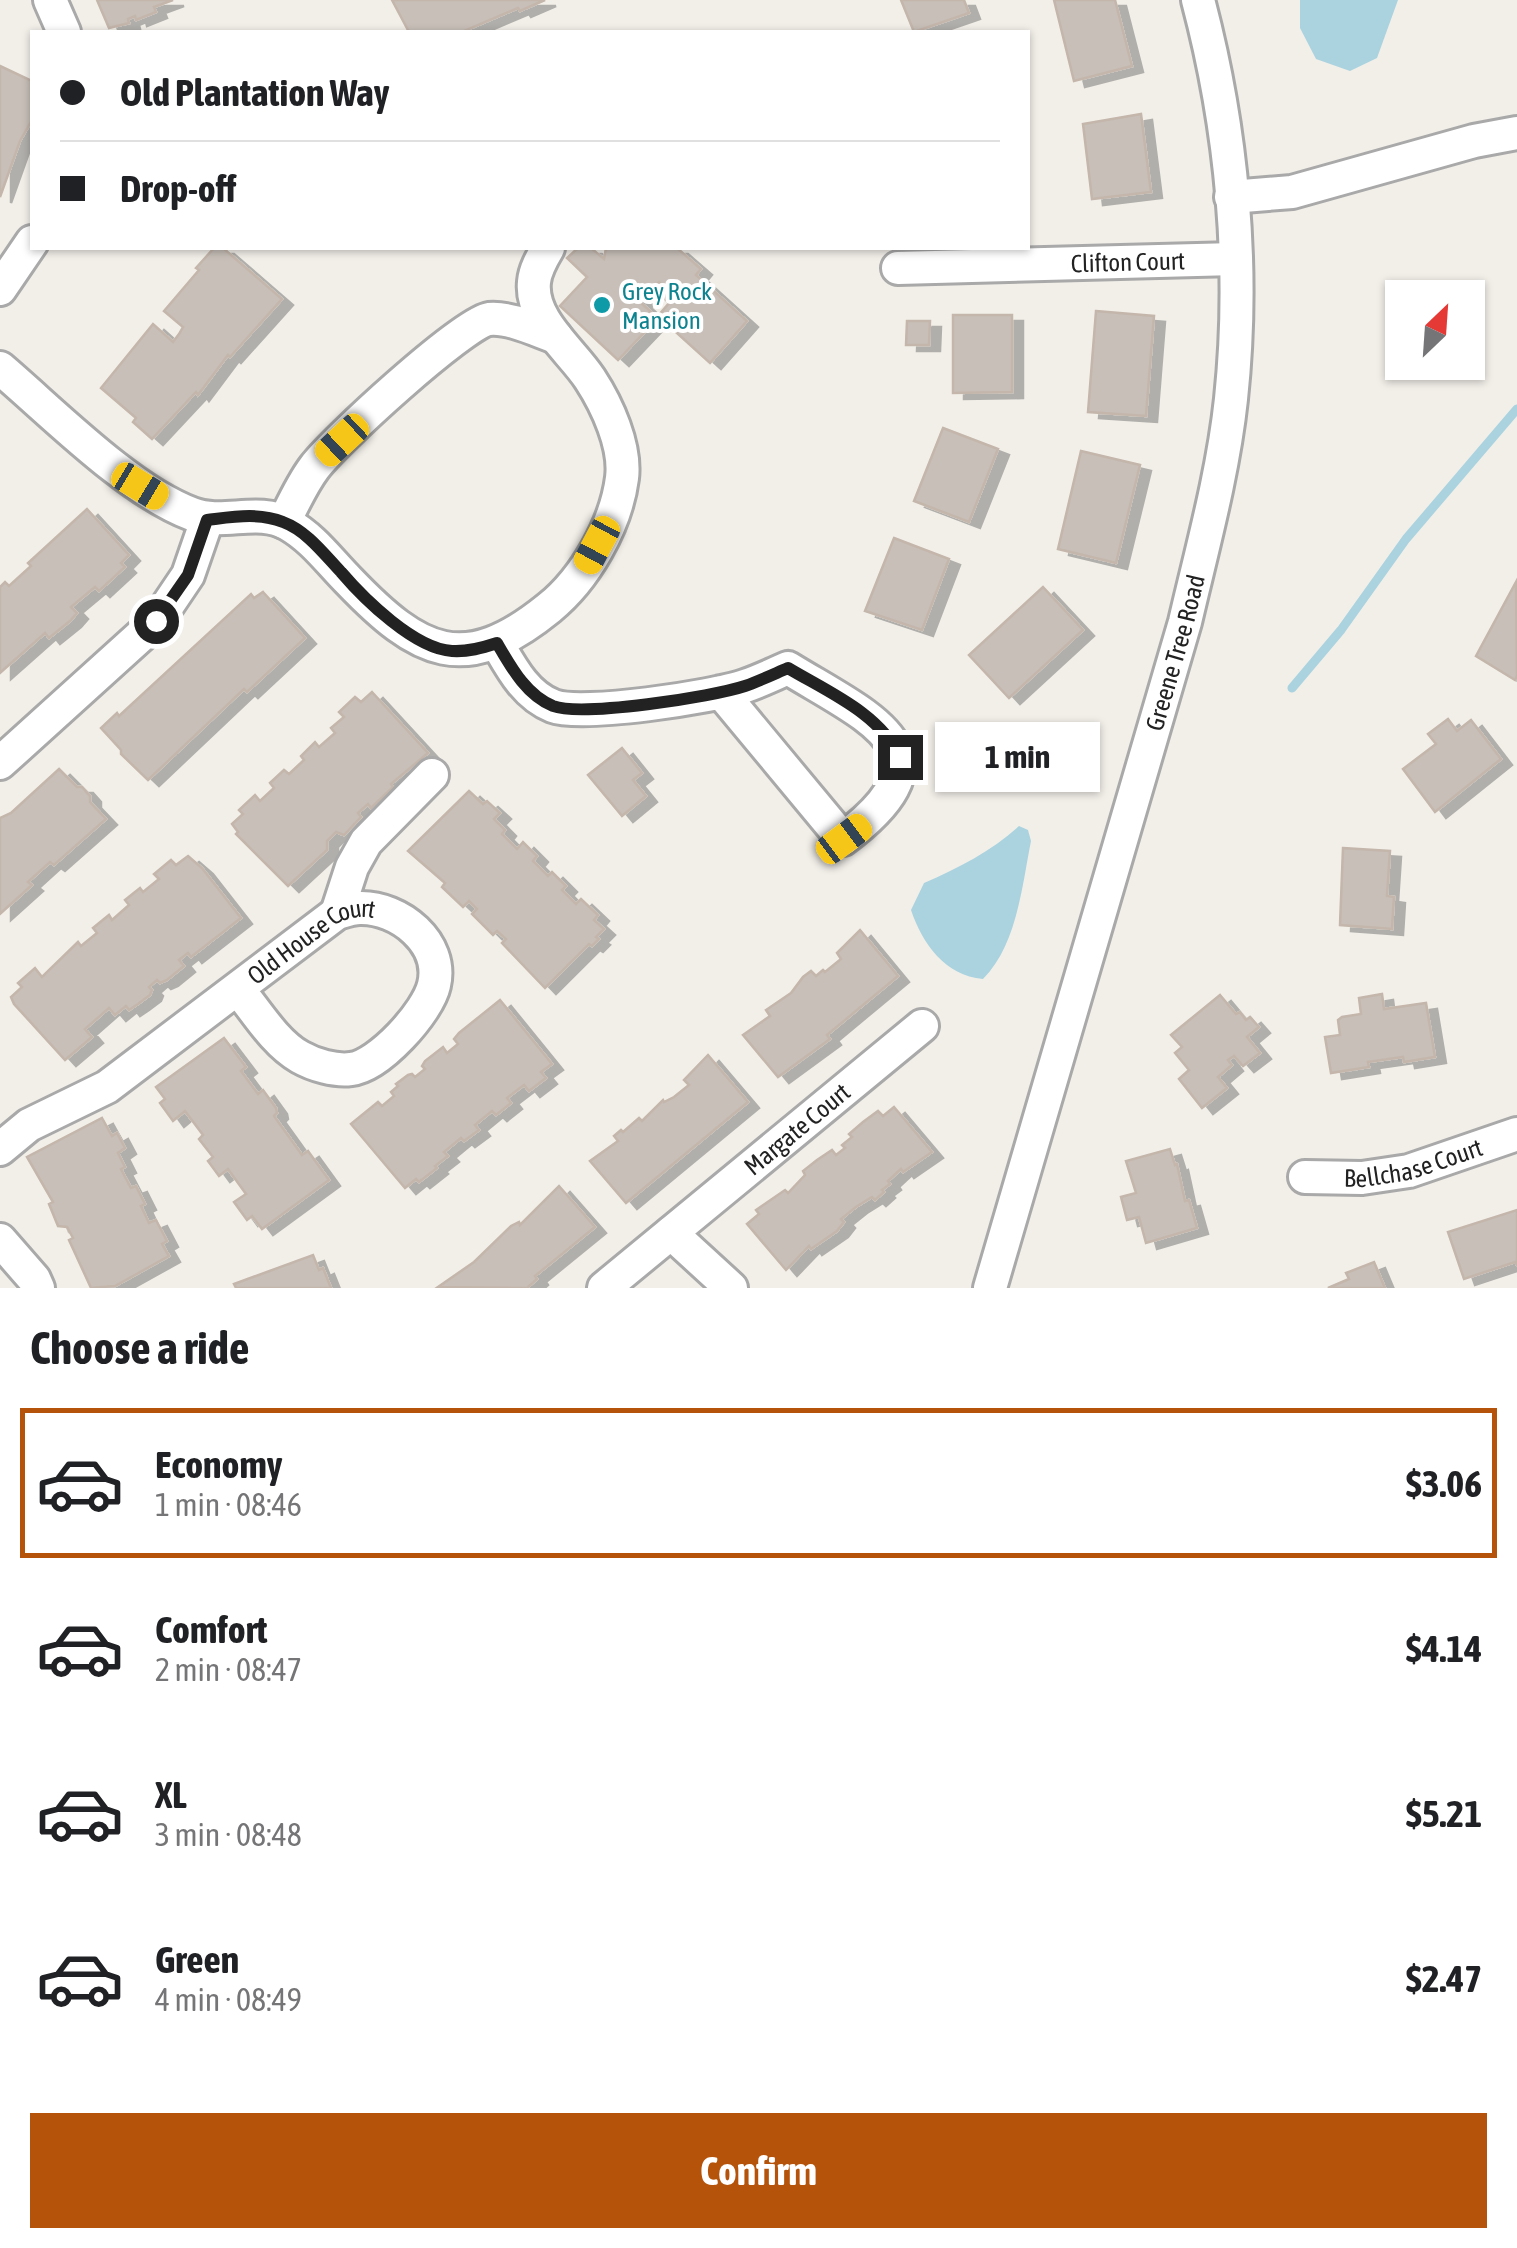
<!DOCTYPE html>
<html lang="en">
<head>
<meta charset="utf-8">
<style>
  body { margin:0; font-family:"Asap Condensed",sans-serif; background:#f6f6f6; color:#202124; height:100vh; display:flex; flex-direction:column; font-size:38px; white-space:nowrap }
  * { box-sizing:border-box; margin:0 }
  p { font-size:32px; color:#757577 }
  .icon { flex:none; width:55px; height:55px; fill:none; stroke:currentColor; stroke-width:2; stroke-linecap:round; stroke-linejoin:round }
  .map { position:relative; height:1288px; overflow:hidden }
  .details { display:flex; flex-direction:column; background:#fff; flex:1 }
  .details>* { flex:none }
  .hud { position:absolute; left:30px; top:30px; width:1000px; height:220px; border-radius:0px; box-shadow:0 2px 8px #0004; display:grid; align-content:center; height:220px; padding:0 30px; background:#fff }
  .needle { width:65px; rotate:25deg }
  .fabs { position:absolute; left:1385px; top:280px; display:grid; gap:20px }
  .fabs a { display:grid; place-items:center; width:100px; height:100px; border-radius:0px; background:#fff; box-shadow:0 2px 8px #0004; font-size:50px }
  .end { position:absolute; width:45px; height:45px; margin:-22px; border:12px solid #222; background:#fff; box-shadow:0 0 0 5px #fff }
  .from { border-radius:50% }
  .bubble { position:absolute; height:70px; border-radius:0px; background:#fff; box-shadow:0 2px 8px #0004; font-size:32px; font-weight:700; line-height:70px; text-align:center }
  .car { position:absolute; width:30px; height:60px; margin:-30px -15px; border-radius:12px; box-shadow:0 0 8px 2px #0007; background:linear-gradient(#f5c518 24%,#345 0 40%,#f5c518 0 76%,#345 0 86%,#f5c518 0) }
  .hud b { display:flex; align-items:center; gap:35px; height:95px; font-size:38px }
  .hud b+b { border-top:2px solid #e0e0e0 }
  .hud i { width:25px; height:25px; background:#202124 }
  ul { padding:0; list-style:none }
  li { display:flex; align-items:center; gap:30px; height:150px; margin:0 20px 15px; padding:0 10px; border:5px solid transparent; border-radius:0px }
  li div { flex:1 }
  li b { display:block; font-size:38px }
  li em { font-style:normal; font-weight:700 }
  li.selected { border-color:#b45309 }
  li>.icon { width:90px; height:90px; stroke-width:1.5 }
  h2 { padding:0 30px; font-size:45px; line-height:120px }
  .button { display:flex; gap:20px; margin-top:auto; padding:20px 30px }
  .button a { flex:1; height:115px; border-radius:0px; background:#b45309; color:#fff; font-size:40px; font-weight:700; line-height:115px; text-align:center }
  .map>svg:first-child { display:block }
</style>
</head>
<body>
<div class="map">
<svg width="1517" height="1288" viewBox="0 0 1517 1288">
  <defs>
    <filter id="shadow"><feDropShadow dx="11" dy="6" stdDeviation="0" flood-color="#0004"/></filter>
  </defs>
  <rect width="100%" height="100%" fill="#f2efe9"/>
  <g fill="#aad3df">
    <path d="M1300 0H1398L1377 58 1350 71 1316 59 1300 28Z"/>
    <path d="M1019 826 1028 830 1031 841C1022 886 1017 945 983 979 945 976 922 943 911 910L924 883C958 868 992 851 1019 826Z"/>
  </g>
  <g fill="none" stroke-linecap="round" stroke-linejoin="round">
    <path stroke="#aad3df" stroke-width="9" d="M1292 688 1341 630 1406 539 1517 409"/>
  </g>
  <g fill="#c7bfb8" stroke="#c4b6ab" stroke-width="2.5" filter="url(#shadow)">
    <path d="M97 0H173L154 7 156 12 136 20 135 16 128 19 129 23 109 28Z"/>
    <path d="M392 0H545L520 11 518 8 462 32H409Z"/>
    <path d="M901 0H964L969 13 914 32Z"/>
    <path d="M1054 0H1115L1132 66 1074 81Z"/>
    <path d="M0 66 32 81V120L20 141 0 197Z"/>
    <path d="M1141 114 1151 192 1092 199 1083 124Z"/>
    <path d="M214 248H223L282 299 230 357 228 355 198 395 196 392 152 439 133 422 136 418 101 388 153 324 173 342 179 334 183 327 164 311 199 270 196 268Z"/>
    <path d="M578 248H591L604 259 606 248H677L701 269 696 275 747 321 710 363 658 316 669 303 658 292 663 286 659 282 640 302 658 318 618 360 560 306 587 277 567 258Z"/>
    <path d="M1096 311 1154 316 1146 416 1088 412Z"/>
    <path d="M953 315H1012V392L953 393Z"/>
    <path d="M907 321H930L929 345H906Z"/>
    <path d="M943 428 998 449 969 522 914 501Z"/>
    <path d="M1081 451 1140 465 1116 563 1058 549Z"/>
    <path d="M87 509 129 555 121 563 125 567 99 591 95 587 71 607 77 613 70 621 49 638 45 633 0 673V587L5 582 9 586 31 566 28 563Z"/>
    <path d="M894 538 949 559 922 630 865 611Z"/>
    <path d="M1516 582 1517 676 1515 680 1476 656Z"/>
    <path d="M1043 587 1083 630 1009 698 969 655Z"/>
    <path d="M263 592 305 638 247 692 244 689 148 780 121 754V750L101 728 117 713 119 716 251 594 254 598Z"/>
    <path d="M372 692 428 753 391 784 393 787 371 808 368 804 358 813 361 817 344 835 336 832 327 841V850L288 886 236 834 238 832 232 824 243 814 239 810 255 795 260 801 274 788 270 783 284 770 289 774 304 760 301 756 315 742 319 747 335 733 331 728 344 717 339 712 355 697 361 702Z"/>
    <path d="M1448 719 1457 731 1471 720 1501 759 1435 812 1403 769 1436 744 1428 734Z"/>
    <path d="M622 748 642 773 633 780 646 796 622 816 588 775Z"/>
    <path d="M59 769 77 787H82L90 796V802L106 819 54 865 50 862 28 882 32 885 0 914V818L11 813Z"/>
    <path d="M469 791 483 804 487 801 500 813 494 819 505 830 502 834 517 849 523 842 537 856 533 861 548 876 552 872 566 886 562 890 576 904 581 899 598 915 594 920 604 929 596 937 599 939 592 946 589 944 545 988 502 943 506 939 497 931 493 935 472 914 477 909 469 901 463 907 442 887 445 883 408 851Z"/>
    <path d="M1343 848 1390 851 1387 896 1394 897 1392 929 1340 925Z"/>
    <path d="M188 856 202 868 241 918 191 957 188 953 179 960 184 966 167 980 160 983 157 980 149 987 152 990 150 995 138 1004 129 1010 126 1006 115 1015 109 1008 85 1029 92 1037 65 1060 14 1004 11 997 22 987 18 983 35 968 42 977 78 942 81 946 97 933 93 928 109 915 112 920 129 905 125 900 140 888 143 892 159 879 154 874 171 860 176 865Z"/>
    <path d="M860 930 898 976 827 1035 830 1039 778 1077 743 1035 770 1016 766 1010 791 993 803 977 811 971 816 976 823 970 825 972 841 959 837 953Z"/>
    <path d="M1382 994 1384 1009 1426 1003 1435 1057 1404 1062 1403 1057 1368 1062 1369 1067 1331 1073 1325 1037 1340 1035 1338 1020 1342 1017 1361 1014 1359 998Z"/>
    <path d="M1220 995 1236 1014 1240 1012 1246 1020 1250 1017 1259 1027 1247 1037 1260 1053 1243 1066 1234 1056 1228 1060 1232 1065 1218 1077 1227 1088 1202 1108 1179 1079 1189 1070 1175 1053 1182 1047 1171 1035Z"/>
    <path d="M500 1000 552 1064 541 1072 546 1078 529 1091 524 1085 507 1098 511 1103 496 1115 492 1111 475 1125 479 1130 464 1141 461 1138 444 1152 448 1156 435 1166 437 1168 419 1182 416 1179 405 1188 351 1124 378 1102 382 1106 394 1096 391 1092 398 1086 396 1084 408 1075 412 1074 415 1077 425 1069 422 1066 425 1061 443 1047 447 1053 458 1044 454 1039 459 1033Z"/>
    <path d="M224 1038 246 1067 241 1071 258 1094 263 1090 276 1108 277 1113 274 1116 302 1155 308 1151 329 1180 262 1229 252 1216 247 1220 234 1202 246 1194 228 1169 219 1176 208 1161 213 1157 199 1139 203 1135 185 1111 173 1121 160 1103 165 1099 156 1087Z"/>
    <path d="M708 1055 748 1102 626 1203 590 1161 618 1141 614 1136 621 1130 623 1132 639 1118 642 1121 663 1100 664 1102 674 1097 689 1085 684 1080Z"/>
    <path d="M894 1107 932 1152 903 1172 901 1169 888 1181 890 1184 882 1190 884 1192 875 1200 872 1197 856 1207 841 1219 844 1222 837 1231 811 1249 809 1246 786 1270 747 1224 759 1214 756 1210 785 1190 788 1193 805 1175 803 1171 817 1160 832 1150 836 1155 845 1148 842 1145 852 1137 849 1134 863 1122 878 1111 883 1116Z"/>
    <path d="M102 1118 112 1136 117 1133 125 1148 118 1153 125 1167 121 1169 131 1188 136 1186 145 1204 141 1206 149 1223 156 1220 167 1241 162 1244 169 1256 115 1286 91 1288 69 1240 73 1238 67 1227 58 1226 49 1204 53 1202 27 1157Z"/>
    <path d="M1170 1149 1175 1165 1177 1164 1185 1201 1189 1200 1197 1228 1146 1243 1139 1217 1127 1220 1121 1197 1136 1193 1126 1161Z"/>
    <path d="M559 1186 595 1227 535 1276 537 1279 527 1288 438 1287 474 1262 511 1226 519 1222 520 1225Z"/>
    <path d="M1517 1210V1265L1515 1262 1464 1279 1448 1232Z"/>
    <path d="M313 1255 319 1270 323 1268 331 1288H236L234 1284Z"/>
    <path d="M1374 1262 1385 1288H1328L1349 1279 1346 1273Z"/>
  </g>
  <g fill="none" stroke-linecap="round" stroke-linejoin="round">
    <g stroke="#a9a9a9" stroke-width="38">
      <g id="minor">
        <path d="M50 0 64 32"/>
        <path d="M1231 197 1292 192 1474 141 1517 133"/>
        <path id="s1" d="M898 268 1235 259"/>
        <path d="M0 289 32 242"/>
        <path d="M0 368C54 414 128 490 192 514 223 526 258 507 288 524 314 539 329 561 349 581 419 654 464 677 549 608 585 579 616 525 622 478 626 446 607 405 590 379 572 351 530 320 534 282 535 270 542 258 548 248"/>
        <path d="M284 522C293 504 302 484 314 468 333 442 463 323 489 319 510 317 536 330 556 337"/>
        <path d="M497 643C511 667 525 695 553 706 582 717 713 697 745 686 760 681 774 674 788 668 869 718 960 752 843 839L721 692"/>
        <path d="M0 763 157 621 188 575 207 520"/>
        <path d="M337 913 352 867 366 842 432 775"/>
        <path id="s2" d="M0 1149 29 1125 107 1087 337 913C344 911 353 908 360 908 399 907 444 943 434 985 428 1012 379 1066 351 1069 335 1071 314 1065 300 1057 275 1043 256 1011 238 989"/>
        <path id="s3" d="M1305 1177 1362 1178 1409 1171 1517 1134"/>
        <path d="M671 1233 731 1288"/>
        <path d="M0 1240 34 1279 38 1288"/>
        <path id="s4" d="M604 1288 922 1026"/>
        <path id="s5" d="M990 1288 1185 622C1202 549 1223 474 1231 399 1245 267 1232 128 1198 0"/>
      </g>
    </g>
    <use href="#minor" stroke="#fff" stroke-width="32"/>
  </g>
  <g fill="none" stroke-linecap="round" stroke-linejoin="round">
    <path stroke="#222" stroke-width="12" d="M156 621 188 575 207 520C232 517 259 512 283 522 307 531 324 554 341 572 364 599 415 649 452 651 468 652 482 648 497 643 511 667 526 695 553 706 582 717 712 697 745 686 759 681 774 674 788 668 828 692 879 713 900 757"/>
  </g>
  <circle fill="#0f9aa8" stroke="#fff" stroke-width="4" cx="602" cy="305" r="10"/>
  <g text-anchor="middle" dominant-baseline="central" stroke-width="8" stroke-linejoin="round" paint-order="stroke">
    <g font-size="25" fill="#222" stroke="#fff">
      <text stroke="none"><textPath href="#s1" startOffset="230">Clifton Court</textPath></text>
      <text stroke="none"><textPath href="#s5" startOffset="662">Greene Tree Road</textPath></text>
      <text stroke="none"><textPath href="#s2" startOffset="378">Old House Court</textPath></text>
      <text stroke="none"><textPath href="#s4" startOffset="250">Margate Court</textPath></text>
      <text stroke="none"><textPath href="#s3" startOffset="110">Bellchase Court</textPath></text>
    </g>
    <g font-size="25" fill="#0d838f" stroke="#fff" text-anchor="start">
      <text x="622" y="291">Grey Rock<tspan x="622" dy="29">Mansion</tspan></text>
    </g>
  </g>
</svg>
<div class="fabs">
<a><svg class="needle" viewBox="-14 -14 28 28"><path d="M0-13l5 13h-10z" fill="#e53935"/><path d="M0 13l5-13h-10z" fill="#757577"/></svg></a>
</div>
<i class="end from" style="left:156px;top:621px"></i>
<i class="end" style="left:900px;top:757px"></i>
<div class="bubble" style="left:935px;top:722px;width:165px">1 min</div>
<i class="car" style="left:342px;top:440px;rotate:227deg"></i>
<i class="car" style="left:140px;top:486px;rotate:121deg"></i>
<i class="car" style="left:597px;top:545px;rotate:208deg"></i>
<i class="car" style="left:844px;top:839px;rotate:53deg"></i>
<div class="hud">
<b><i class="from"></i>Old Plantation Way</b>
<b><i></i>Drop-off</b>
</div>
</div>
<section class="details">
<h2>Choose a ride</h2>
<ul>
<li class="selected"><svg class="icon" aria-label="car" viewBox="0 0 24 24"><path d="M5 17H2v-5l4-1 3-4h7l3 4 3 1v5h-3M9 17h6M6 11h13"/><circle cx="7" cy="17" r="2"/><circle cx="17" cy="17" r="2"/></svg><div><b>Economy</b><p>1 min · 08:46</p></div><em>$3.06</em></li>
<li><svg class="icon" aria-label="car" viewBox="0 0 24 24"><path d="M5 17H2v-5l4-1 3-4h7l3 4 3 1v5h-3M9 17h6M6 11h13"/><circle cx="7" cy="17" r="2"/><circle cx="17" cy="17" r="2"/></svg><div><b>Comfort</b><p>2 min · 08:47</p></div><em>$4.14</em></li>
<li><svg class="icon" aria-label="car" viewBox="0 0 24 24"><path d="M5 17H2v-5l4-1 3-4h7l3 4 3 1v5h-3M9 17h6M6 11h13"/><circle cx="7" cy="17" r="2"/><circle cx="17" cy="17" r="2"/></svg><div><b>XL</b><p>3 min · 08:48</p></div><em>$5.21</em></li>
<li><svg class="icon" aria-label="car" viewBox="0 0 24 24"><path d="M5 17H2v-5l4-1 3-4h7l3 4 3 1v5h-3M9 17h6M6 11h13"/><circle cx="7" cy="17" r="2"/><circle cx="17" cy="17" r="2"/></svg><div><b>Green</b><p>4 min · 08:49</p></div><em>$2.47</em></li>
</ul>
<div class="button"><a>Confirm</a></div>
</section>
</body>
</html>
